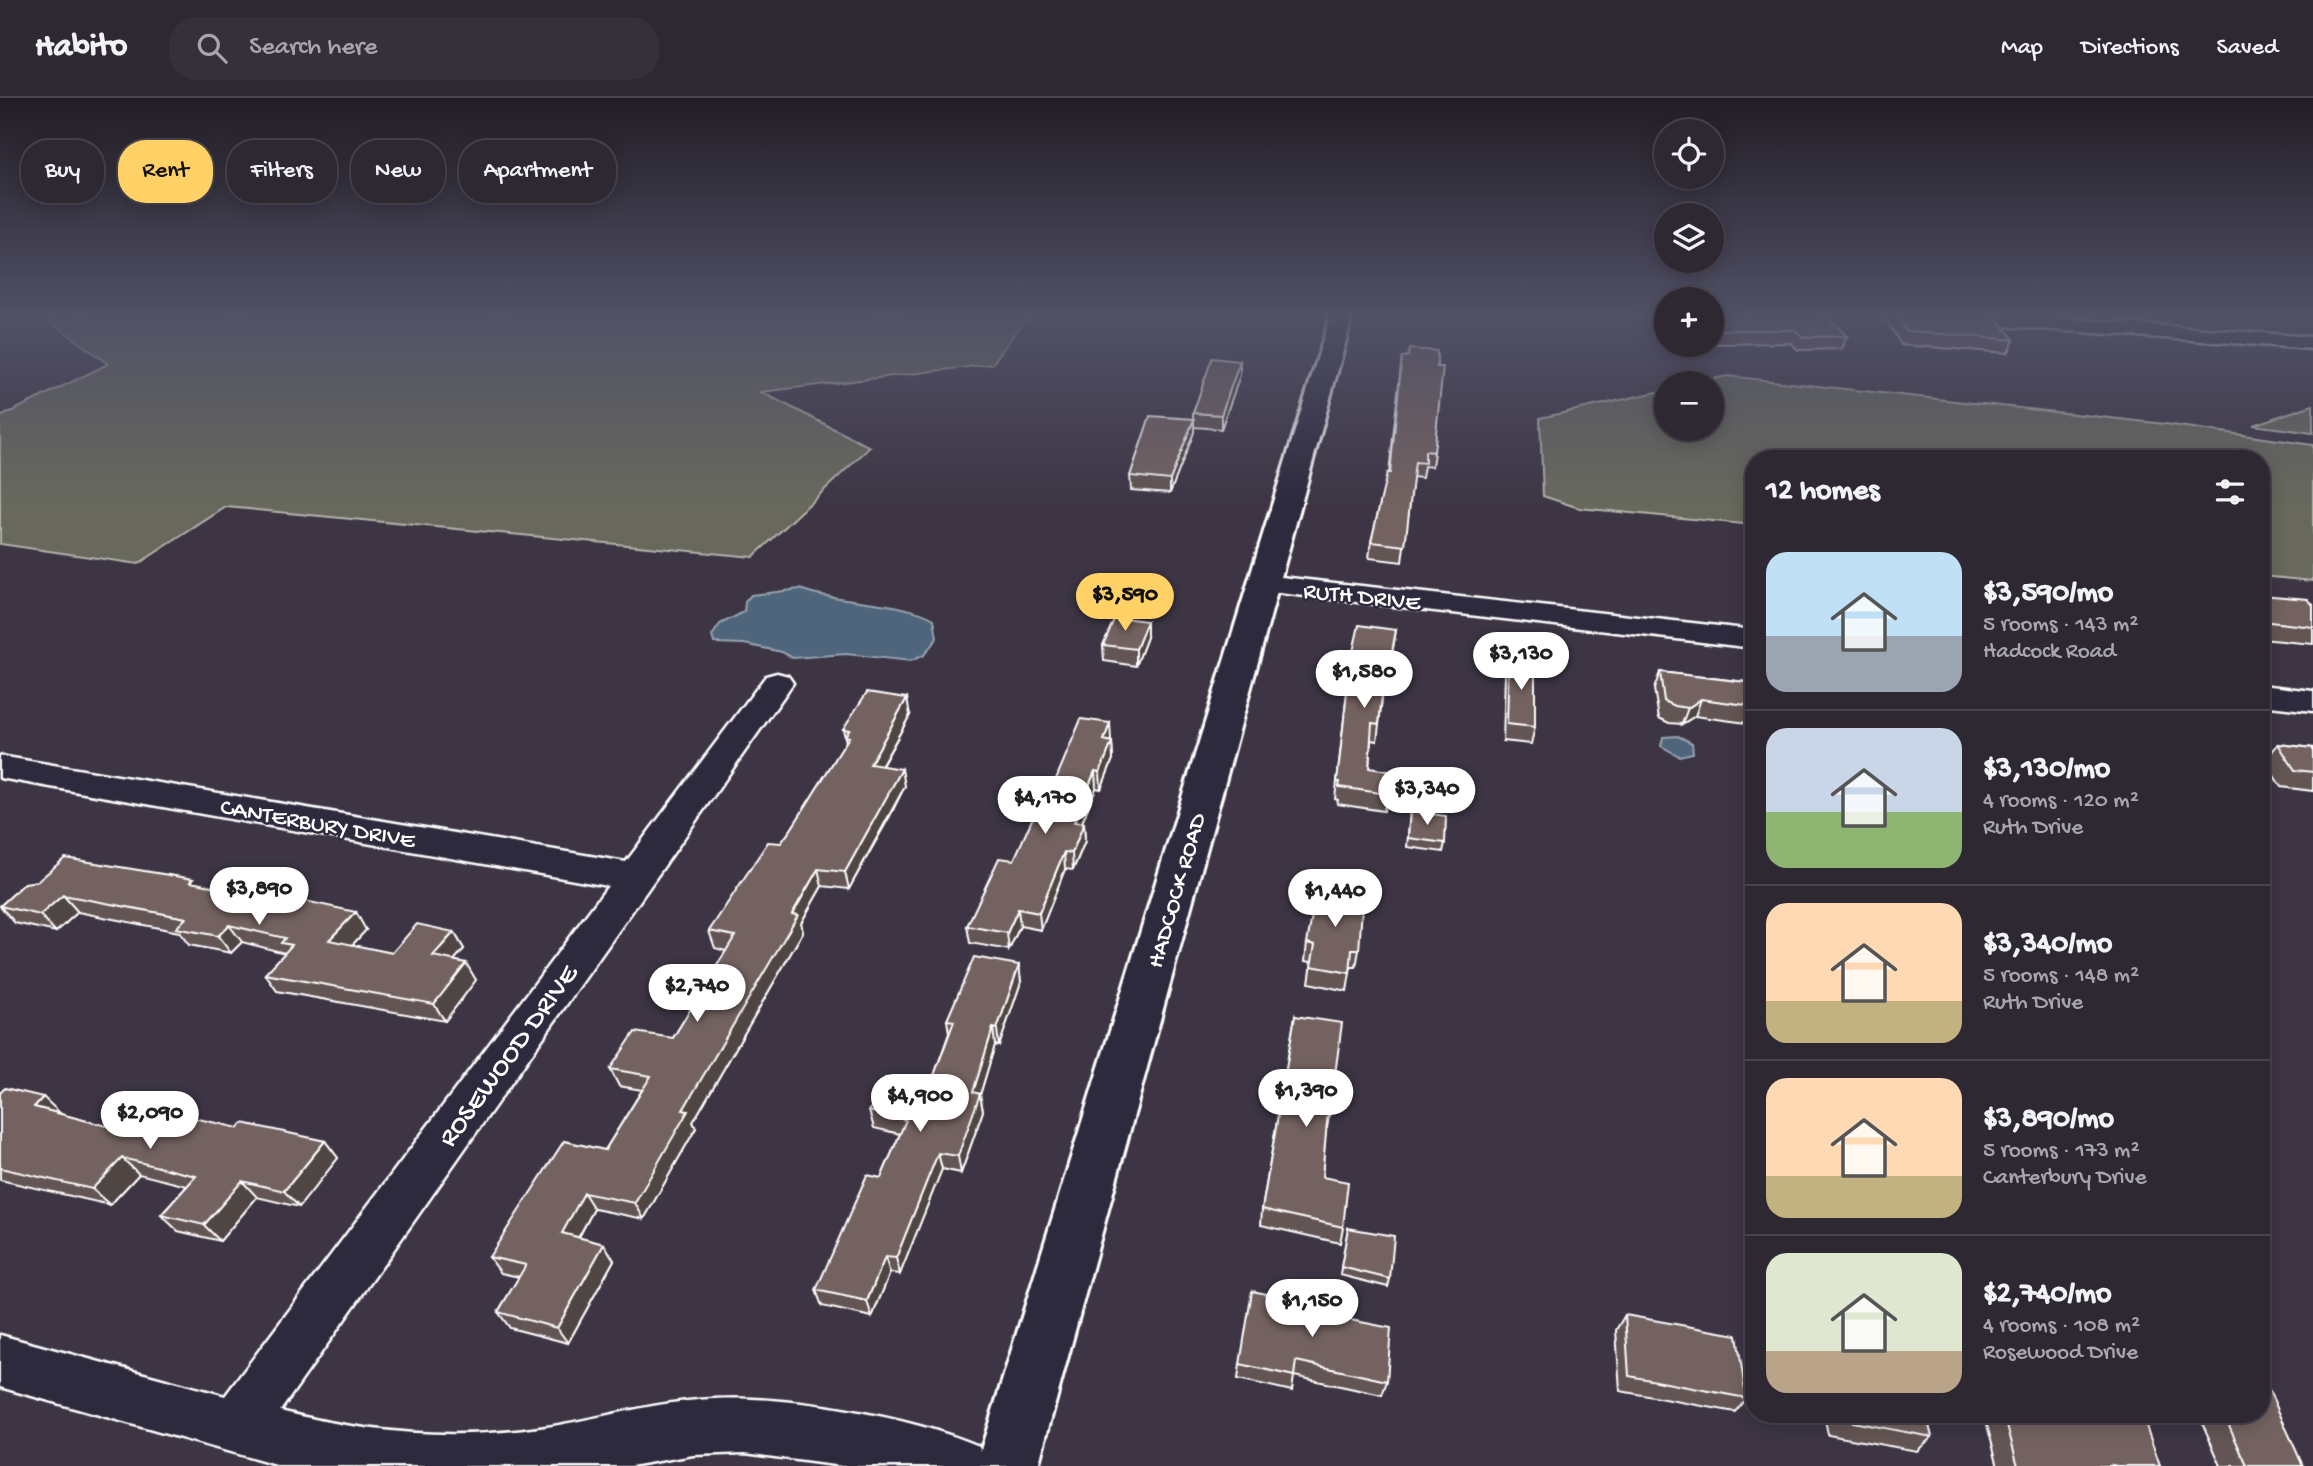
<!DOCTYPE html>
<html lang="en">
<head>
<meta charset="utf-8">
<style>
	:root { --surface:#2e2833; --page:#36303b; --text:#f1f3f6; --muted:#a7a6ac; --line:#49444e; --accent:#ffd166 }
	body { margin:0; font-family:"Gochi Hand",sans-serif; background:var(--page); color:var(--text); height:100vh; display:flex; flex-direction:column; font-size:26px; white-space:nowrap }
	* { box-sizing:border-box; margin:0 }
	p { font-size:23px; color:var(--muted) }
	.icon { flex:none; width:38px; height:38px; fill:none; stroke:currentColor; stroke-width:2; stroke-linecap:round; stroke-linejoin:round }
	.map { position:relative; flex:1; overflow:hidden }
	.details { position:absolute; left:1745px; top:352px; width:525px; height:973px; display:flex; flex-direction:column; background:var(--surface); border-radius:28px; box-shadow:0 4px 18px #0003,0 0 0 2px var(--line) }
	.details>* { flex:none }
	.banner { position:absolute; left:21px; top:42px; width:665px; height:63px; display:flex; gap:14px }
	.buttons { position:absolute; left:1654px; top:21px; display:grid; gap:14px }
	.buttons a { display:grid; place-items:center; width:70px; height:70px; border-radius:50%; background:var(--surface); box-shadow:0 4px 18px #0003,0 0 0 2px var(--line); font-size:35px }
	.price { position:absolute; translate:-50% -60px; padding:0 16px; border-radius:24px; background:#fff; color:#222; font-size:23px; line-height:46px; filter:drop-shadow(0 2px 4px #0008) }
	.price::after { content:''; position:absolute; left:50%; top:42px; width:21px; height:16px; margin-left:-10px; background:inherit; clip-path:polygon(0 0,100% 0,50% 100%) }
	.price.selected { background:var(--accent); color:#111 }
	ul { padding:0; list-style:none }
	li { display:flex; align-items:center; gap:21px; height:175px; padding:0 21px }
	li+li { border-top:2px solid var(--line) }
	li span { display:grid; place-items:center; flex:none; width:196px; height:140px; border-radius:21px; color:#555 }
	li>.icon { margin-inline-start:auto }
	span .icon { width:84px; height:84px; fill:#fffc; stroke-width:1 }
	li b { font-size:30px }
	h2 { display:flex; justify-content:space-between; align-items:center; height:84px; padding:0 21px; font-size:30px }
	.pill { padding:0 24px; border-radius:28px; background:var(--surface); box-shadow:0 4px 18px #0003,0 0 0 2px var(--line); font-size:24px; line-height:63px }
	.pill.selected { background:var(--accent); color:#111 }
	header { display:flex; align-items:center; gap:42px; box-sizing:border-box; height:98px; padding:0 35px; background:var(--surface); border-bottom:2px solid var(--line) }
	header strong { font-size:33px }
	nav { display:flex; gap:38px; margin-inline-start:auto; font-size:24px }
	.search { width:490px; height:63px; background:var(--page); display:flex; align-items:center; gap:18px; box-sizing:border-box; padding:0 24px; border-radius:28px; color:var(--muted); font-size:26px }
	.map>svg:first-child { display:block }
	.green { fill:#68695b; stroke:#b4b4ad; stroke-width:2 }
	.water { fill:#50657b; stroke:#96a3b0; stroke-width:2 }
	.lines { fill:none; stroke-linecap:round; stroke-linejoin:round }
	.minor-casing { stroke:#fff; stroke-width:5 }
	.tertiary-casing { stroke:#fff; stroke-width:6 }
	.minor { fill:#2f2a3d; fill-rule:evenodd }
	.tertiary { fill:#2f2a3d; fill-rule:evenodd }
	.wall { fill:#635453; stroke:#fff; stroke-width:2 }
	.shaded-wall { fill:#504543; stroke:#fff; stroke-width:2 }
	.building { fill:#736260; stroke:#fff; stroke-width:2 }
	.labels { text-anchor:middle; stroke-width:5; stroke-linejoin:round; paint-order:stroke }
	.street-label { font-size:24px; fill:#fff; stroke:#2f2a3d }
	.near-street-label { font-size:28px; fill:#fff; stroke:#2f2a3d }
</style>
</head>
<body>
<header>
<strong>Habito</strong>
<div class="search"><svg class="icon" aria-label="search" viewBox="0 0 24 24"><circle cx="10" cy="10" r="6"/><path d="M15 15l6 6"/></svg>Search here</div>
<nav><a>Map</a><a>Directions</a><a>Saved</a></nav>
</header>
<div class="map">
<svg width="2313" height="1368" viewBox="0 0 2313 1368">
	<rect width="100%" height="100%" fill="#3d3544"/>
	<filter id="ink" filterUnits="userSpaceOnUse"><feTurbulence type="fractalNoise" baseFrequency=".0143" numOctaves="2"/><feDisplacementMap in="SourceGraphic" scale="14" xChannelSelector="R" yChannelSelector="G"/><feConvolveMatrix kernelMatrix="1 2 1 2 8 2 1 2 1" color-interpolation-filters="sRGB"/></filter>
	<g filter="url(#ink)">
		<g class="green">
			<path d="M 41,216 L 1029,216 L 992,266 L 761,294 L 870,349 L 753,459 L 226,409 L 138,466 L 0,446 L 0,319 L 108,266 Z"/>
			<path d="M 1727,278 L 2165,326 L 2313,347 L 2313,483 L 2261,478 L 2261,360 L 1754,360 L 1753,427 L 1579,410 L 1543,398 L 1540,320 L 1666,292 L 1666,331 L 1712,331 L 1712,285 L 1695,285 Z"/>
			<path d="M 2313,307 L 2313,335 L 2253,327 Z"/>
		</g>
		<g class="water">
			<path d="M 800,491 C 837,505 905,503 934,521 L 937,540 L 924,557 L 911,563 L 846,556 L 793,560 L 782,554 L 744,546 L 714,545 L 712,538 L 720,526 L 744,514 L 745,504 L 751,497 Z"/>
			<path d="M 1678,638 L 1692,645 L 1693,655 L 1679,658 L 1661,648 L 1663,639 Z"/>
		</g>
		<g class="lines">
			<defs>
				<g id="minor">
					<path d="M 1908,216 L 2004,216 L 2313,239 L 2313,251 L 1918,222 Z"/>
					<path d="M 1263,477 L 1754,532 L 1754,550 L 1253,492 L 1249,486 L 1253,480 Z"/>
					<path d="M 777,575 L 788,578 L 793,585 L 280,1313 C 368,1336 457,1343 547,1329 C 603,1320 658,1303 714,1301 C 789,1297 910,1319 979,1348 L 987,1368 L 842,1368 L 745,1355 L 693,1357 L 630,1368 L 280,1368 L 0,1289 L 0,1237 L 225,1298 L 608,788 L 0,680 L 0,658 L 626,764 L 766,578 Z"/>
					<path d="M 2261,587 L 2313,593 L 2313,613 L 2261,607 Z"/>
				</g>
				<path id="tertiary" d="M 1331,216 L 1353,216 L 1038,1368 L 976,1368 Z"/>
			</defs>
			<use href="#minor" class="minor-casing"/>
			<use href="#tertiary" class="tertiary-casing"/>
			<use href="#minor" class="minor"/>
			<use href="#tertiary" class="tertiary"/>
		</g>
		<g class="wall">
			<path d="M 1712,216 L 1847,238 L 1842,251 L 1798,252 L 1791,245 L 1712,246 Z"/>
			<path d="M 1883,216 L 1994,216 L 2014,242 L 2008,255 L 1901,247 Z"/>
			<path d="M 1402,259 L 1434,354 L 1432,369 L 1424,368 L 1422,380 L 1413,379 L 1402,464 L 1369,460 L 1371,444 L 1389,375 Z"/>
			<path d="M 1240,263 L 1240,277 L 1221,331 L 1194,329 L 1194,334 L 1170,395 L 1131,392 L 1130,378 L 1193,321 L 1193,315 Z"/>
			<path d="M 2261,497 L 2313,507 L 2313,546 L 2261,541 Z"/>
			<path d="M 1396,532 L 1389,576 L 1385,576 L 1377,643 L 1371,642 L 1369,670 L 1387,696 L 1384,713 L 1337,706 L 1338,702 L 1335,701 L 1350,567 Z"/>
			<path d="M 1147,539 L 1136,568 L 1104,563 L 1103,547 Z"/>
			<path d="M 1509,559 L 1535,629 L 1531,646 L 1503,643 L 1505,576 Z"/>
			<path d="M 1660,574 L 1754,585 L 1754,626 L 1695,618 L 1682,626 L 1669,625 L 1659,620 L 1654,591 Z"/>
			<path d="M 910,617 L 882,668 L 905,688 L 890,718 L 849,791 L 822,788 L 801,825 L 803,834 L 693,1024 L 696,1030 L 644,1121 L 594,1111 L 579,1139 L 614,1162 L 568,1245 L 510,1230 L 498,1214 L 519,1179 L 501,1175 L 489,1159 L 605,1052 L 642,992 L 619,988 L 610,971 L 673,940 L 726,853 L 715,850 L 709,833 L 781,745 L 792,730 L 846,644 L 843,631 Z"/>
			<path d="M 1110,625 L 1110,643 L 1112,644 L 1113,661 L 1101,691 L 1096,690 L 1082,725 L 1084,725 L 1085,743 L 1073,772 L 1065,771 L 1041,832 L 1020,828 L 1009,852 L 970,845 L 967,828 L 1014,762 L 1054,686 Z"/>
			<path d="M 2278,646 L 2313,650 L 2313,693 L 2281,689 L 2265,663 Z"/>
			<path d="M 1410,713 L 1445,745 L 1443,754 L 1407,749 Z"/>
			<path d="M 25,785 L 196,785 L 366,832 L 352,847 L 392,855 L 454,834 L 464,851 L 454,862 L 476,882 L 445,923 L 277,893 L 265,876 L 285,855 L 242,844 L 231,855 L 189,847 L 179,834 L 78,814 L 56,834 L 15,825 L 0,808 Z"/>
			<path d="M 1307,845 L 1359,852 L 1356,869 L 1351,869 L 1347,893 L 1309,885 L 1312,864 L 1305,863 Z"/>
			<path d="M 1019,867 L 1021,884 L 999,948 L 995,947 L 980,997 L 983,1013 L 961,1075 L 942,1071 L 900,1176 L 890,1175 L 872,1219 L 822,1208 L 816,1192 L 881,1080 L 900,1036 L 874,1030 L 869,1013 L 921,986 L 932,983 L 949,935 L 947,922 Z"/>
			<path d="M 1295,918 L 1330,1013 L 1327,1030 L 1326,1030 L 1322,1079 L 1343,1129 L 1340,1145 L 1261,1127 L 1262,1111 Z"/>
			<path d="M 0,995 L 60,1016 L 106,1028 L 238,1030 L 325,1043 L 338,1060 L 299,1109 L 257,1099 L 220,1143 L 178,1133 L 161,1117 L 187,1088 L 139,1076 L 110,1107 L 0,1082 Z"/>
			<path d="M 1348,1130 L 1390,1181 L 1388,1189 L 1340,1177 Z"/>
			<path d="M 1625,1217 L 1746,1300 L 1735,1314 L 1620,1293 L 1616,1232 Z"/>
			<path d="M 1335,1219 L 1387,1283 L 1382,1297 L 1294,1278 L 1292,1293 L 1238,1281 L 1240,1266 Z"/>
			<path d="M 1824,1316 L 1926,1316 L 1932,1339 L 1917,1353 L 1828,1337 Z"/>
			<path d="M 1984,1316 L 2116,1316 L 2160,1368 L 1998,1368 Z"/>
			<path d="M 2210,1316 L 2261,1316 L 2303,1368 L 2221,1368 L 2201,1322 Z"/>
		</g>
		<g class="shaded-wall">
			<path d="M 1240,263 L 1240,277 L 1221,331 L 1221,317 Z"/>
			<path d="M 1194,321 L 1194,334 L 1170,395 L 1170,382 Z"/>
			<path d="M 1147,523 L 1147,539 L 1136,568 L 1136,551 Z"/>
			<path d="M 907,600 L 910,617 L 873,683 L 870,666 Z"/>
			<path d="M 1701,601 L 1695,618 L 1682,626 L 1688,610 Z"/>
			<path d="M 1110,625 L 1111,642 L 1104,659 L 1104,642 Z"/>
			<path d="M 1112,644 L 1113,661 L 1101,691 L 1100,674 Z"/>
			<path d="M 902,671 L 905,688 L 849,791 L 845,774 Z"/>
			<path d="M 1095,673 L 1096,690 L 1075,741 L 1074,724 Z"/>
			<path d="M 1084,725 L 1085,743 L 1073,772 L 1072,755 Z"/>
			<path d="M 1064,754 L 1065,771 L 1041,832 L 1039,815 Z"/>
			<path d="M 818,771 L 822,788 L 801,825 L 803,834 L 693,1024 L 696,1030 L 644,1121 L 635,1105 L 683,1012 Z"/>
			<path d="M 63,797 L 78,814 L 56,834 L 40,817 Z"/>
			<path d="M 1018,811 L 1020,828 L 1009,852 L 1007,835 Z"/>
			<path d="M 356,814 L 366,832 L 341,859 L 329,842 Z"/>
			<path d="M 229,827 L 242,844 L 231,855 L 218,838 Z"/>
			<path d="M 454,834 L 464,851 L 443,875 L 433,858 Z"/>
			<path d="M 466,865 L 476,882 L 445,923 L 434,906 Z"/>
			<path d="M 1019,867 L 1021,884 L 999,948 L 997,931 Z"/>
			<path d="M 993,930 L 995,947 L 980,997 L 983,1013 L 961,1075 L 958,1058 L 973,994 Z"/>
			<path d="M 43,999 L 61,1016 L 34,1009 Z"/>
			<path d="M 325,1043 L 338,1060 L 299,1109 L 284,1093 Z"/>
			<path d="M 938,1055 L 942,1071 L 900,1176 L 896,1160 Z"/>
			<path d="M 122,1060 L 139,1076 L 110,1107 L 92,1091 Z"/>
			<path d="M 242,1083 L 257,1099 L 220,1143 L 204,1127 Z"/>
			<path d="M 584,1095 L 594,1111 L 572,1151 L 562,1135 Z"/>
			<path d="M 604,1146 L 614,1162 L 568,1245 L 557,1230 Z"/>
			<path d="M 885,1159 L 890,1175 L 872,1219 L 867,1203 Z"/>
		</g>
		<g class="building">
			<path d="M 1712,216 L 1824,216 L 1847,238 L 1803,239 L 1795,232 L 1712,232 Z"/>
			<path d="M 1896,216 L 1994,216 L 2014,242 L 1906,233 Z"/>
			<path d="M 1410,251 L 1437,253 L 1437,269 L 1443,269 L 1434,354 L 1425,353 L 1425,365 L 1415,364 L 1405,448 L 1371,444 L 1387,375 L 1390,375 L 1402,259 L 1408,258 Z"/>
			<path d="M 1212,260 L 1240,263 L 1221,317 L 1193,315 Z"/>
			<path d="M 1150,318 L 1194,321 L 1170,382 L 1130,378 Z"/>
			<path d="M 2261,497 L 2308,501 L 2313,507 L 2313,529 L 2261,523 Z"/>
			<path d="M 1115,519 L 1147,523 L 1136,551 L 1103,547 Z"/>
			<path d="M 1359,527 L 1396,532 L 1391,559 L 1386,559 L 1379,626 L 1372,625 L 1369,670 L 1388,673 L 1387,696 L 1339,689 L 1340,684 L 1337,684 L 1350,567 Z"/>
			<path d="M 1509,559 L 1535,562 L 1535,629 L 1507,626 Z"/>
			<path d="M 1660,574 L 1754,585 L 1754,608 L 1701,601 L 1688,610 L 1675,608 L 1664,603 Z"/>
			<path d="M 867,594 L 907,600 L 870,666 L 902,671 L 845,774 L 818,771 L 792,816 L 798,817 L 683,1012 L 688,1013 L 635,1105 L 584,1095 L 562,1135 L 604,1146 L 557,1230 L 498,1214 L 526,1167 L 489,1159 L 564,1043 L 605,1052 L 651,978 L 610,971 L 635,934 L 673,940 L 735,838 L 709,833 L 768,744 L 781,745 L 792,730 L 849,639 L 845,638 L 849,632 L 843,631 Z"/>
			<path d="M 1081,621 L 1110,625 L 1104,642 L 1112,644 L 1100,674 L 1095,673 L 1074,724 L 1084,725 L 1072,755 L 1064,754 L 1039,815 L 1018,811 L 1007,835 L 967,828 L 999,760 L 1014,762 L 1048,685 L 1054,686 Z"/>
			<path d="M 2278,646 L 2313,650 L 2313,674 L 2295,672 Z"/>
			<path d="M 1410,713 L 1446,718 L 1445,745 L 1408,740 Z"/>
			<path d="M 65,760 L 193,781 L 190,784 L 261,798 L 264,794 L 356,814 L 329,842 L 392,855 L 417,826 L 454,834 L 433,858 L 466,865 L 434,906 L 265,876 L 292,847 L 281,845 L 285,840 L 229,827 L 218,838 L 176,830 L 186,820 L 63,797 L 40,817 L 0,808 L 25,785 L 38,783 Z"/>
			<path d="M 1317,791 L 1363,797 L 1359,852 L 1352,852 L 1350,875 L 1311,868 L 1315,847 L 1307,845 Z"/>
			<path d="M 974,859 L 1019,867 L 997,931 L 993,930 L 973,994 L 980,996 L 958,1058 L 938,1055 L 896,1160 L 885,1159 L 867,1203 L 816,1192 L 867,1077 L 881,1080 L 906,1022 L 869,1013 L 885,980 L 921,986 L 924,981 L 932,983 L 954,923 L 947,922 Z"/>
			<path d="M 1295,918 L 1342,925 L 1330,1013 L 1328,1013 L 1322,1079 L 1348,1084 L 1343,1129 L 1262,1111 Z"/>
			<path d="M 5,990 L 43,999 L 34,1009 L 106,1028 L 128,1005 L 238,1030 L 243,1025 L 325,1043 L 284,1093 L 242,1083 L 204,1127 L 161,1117 L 196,1078 L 122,1060 L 92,1091 L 0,1070 L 0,995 Z"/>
			<path d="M 1348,1130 L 1394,1138 L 1390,1181 L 1341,1169 Z"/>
			<path d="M 1252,1193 L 1335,1210 L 1335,1219 L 1391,1230 L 1387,1283 L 1296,1263 L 1294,1278 L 1240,1266 Z"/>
			<path d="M 1625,1217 L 1737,1237 L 1746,1300 L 1629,1278 Z"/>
			<path d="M 2261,1274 L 2303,1368 L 2247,1368 L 2224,1316 L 2261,1316 Z"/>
			<path d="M 1839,1316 L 1926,1316 L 1932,1339 L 1841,1322 Z"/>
			<path d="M 2004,1316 L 2116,1316 L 2144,1322 L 2160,1368 L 2117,1368 L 2112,1367 L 2112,1368 L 2018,1368 Z"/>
		</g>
	</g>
	<linearGradient id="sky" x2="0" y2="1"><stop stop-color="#221d25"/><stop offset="0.53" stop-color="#515167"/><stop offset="1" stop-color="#515167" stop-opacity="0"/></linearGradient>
	<rect width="2313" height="408" fill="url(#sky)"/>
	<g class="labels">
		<g class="street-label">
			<text transform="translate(1362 497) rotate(6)" y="8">RUTH DRIVE</text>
			<text transform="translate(318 724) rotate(10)" y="8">CANTERBURY DRIVE</text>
			<text transform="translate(1175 792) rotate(-74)" y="8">HADCOCK ROAD</text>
		</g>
		<g class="near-street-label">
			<text transform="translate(506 956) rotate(-54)" y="10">ROSEWOOD DRIVE</text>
		</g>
	</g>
</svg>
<div class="buttons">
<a><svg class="icon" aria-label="locate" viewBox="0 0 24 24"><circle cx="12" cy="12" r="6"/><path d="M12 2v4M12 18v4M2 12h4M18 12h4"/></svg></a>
<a><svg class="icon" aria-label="layers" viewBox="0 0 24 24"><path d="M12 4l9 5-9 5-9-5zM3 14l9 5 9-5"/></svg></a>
<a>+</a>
<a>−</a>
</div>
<b class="price selected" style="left:1125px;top:535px">$3,590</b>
<b class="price" style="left:1521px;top:594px">$3,130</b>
<b class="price" style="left:1364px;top:612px">$1,580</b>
<b class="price" style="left:1427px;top:729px">$3,340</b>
<b class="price" style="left:1045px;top:738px">$4,170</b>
<b class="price" style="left:259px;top:829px">$3,890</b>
<b class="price" style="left:1335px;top:831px">$1,440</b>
<b class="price" style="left:697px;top:926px">$2,740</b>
<b class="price" style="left:1306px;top:1031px">$1,390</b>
<b class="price" style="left:920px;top:1036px">$4,900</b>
<b class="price" style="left:150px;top:1053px">$2,090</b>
<b class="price" style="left:1312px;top:1241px">$1,150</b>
<div class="banner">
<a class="pill">Buy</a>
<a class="pill selected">Rent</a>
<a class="pill">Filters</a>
<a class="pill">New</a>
<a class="pill">Apartment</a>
</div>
<section class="details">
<h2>12 homes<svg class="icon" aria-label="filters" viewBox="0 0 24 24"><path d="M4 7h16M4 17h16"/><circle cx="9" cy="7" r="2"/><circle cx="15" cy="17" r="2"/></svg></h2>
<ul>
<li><span style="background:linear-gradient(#bfe0f5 60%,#9aa5b1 0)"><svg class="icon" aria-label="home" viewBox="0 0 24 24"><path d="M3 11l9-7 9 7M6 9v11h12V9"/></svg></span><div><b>$3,590/mo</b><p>5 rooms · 143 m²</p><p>Hadcock Road</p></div></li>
<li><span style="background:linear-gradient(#c9d6e8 60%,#8fb573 0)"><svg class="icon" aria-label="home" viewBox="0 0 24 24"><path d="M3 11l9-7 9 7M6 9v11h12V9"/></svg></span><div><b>$3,130/mo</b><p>4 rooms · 120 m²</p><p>Ruth Drive</p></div></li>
<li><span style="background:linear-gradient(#ffd9b3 70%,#c2b280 0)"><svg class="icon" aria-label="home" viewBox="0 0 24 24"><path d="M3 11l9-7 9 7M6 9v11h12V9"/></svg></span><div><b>$3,340/mo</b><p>5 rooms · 148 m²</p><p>Ruth Drive</p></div></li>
<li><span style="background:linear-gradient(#ffd9b3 70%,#c2b280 0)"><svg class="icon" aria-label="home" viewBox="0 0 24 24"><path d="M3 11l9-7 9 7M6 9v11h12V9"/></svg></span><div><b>$3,890/mo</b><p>5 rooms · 173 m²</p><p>Canterbury Drive</p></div></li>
<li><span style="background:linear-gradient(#dfe7d0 70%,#b9a48a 0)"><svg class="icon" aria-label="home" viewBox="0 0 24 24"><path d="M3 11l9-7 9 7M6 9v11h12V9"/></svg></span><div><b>$2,740/mo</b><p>4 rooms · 108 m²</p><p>Rosewood Drive</p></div></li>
</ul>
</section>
</div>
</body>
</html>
